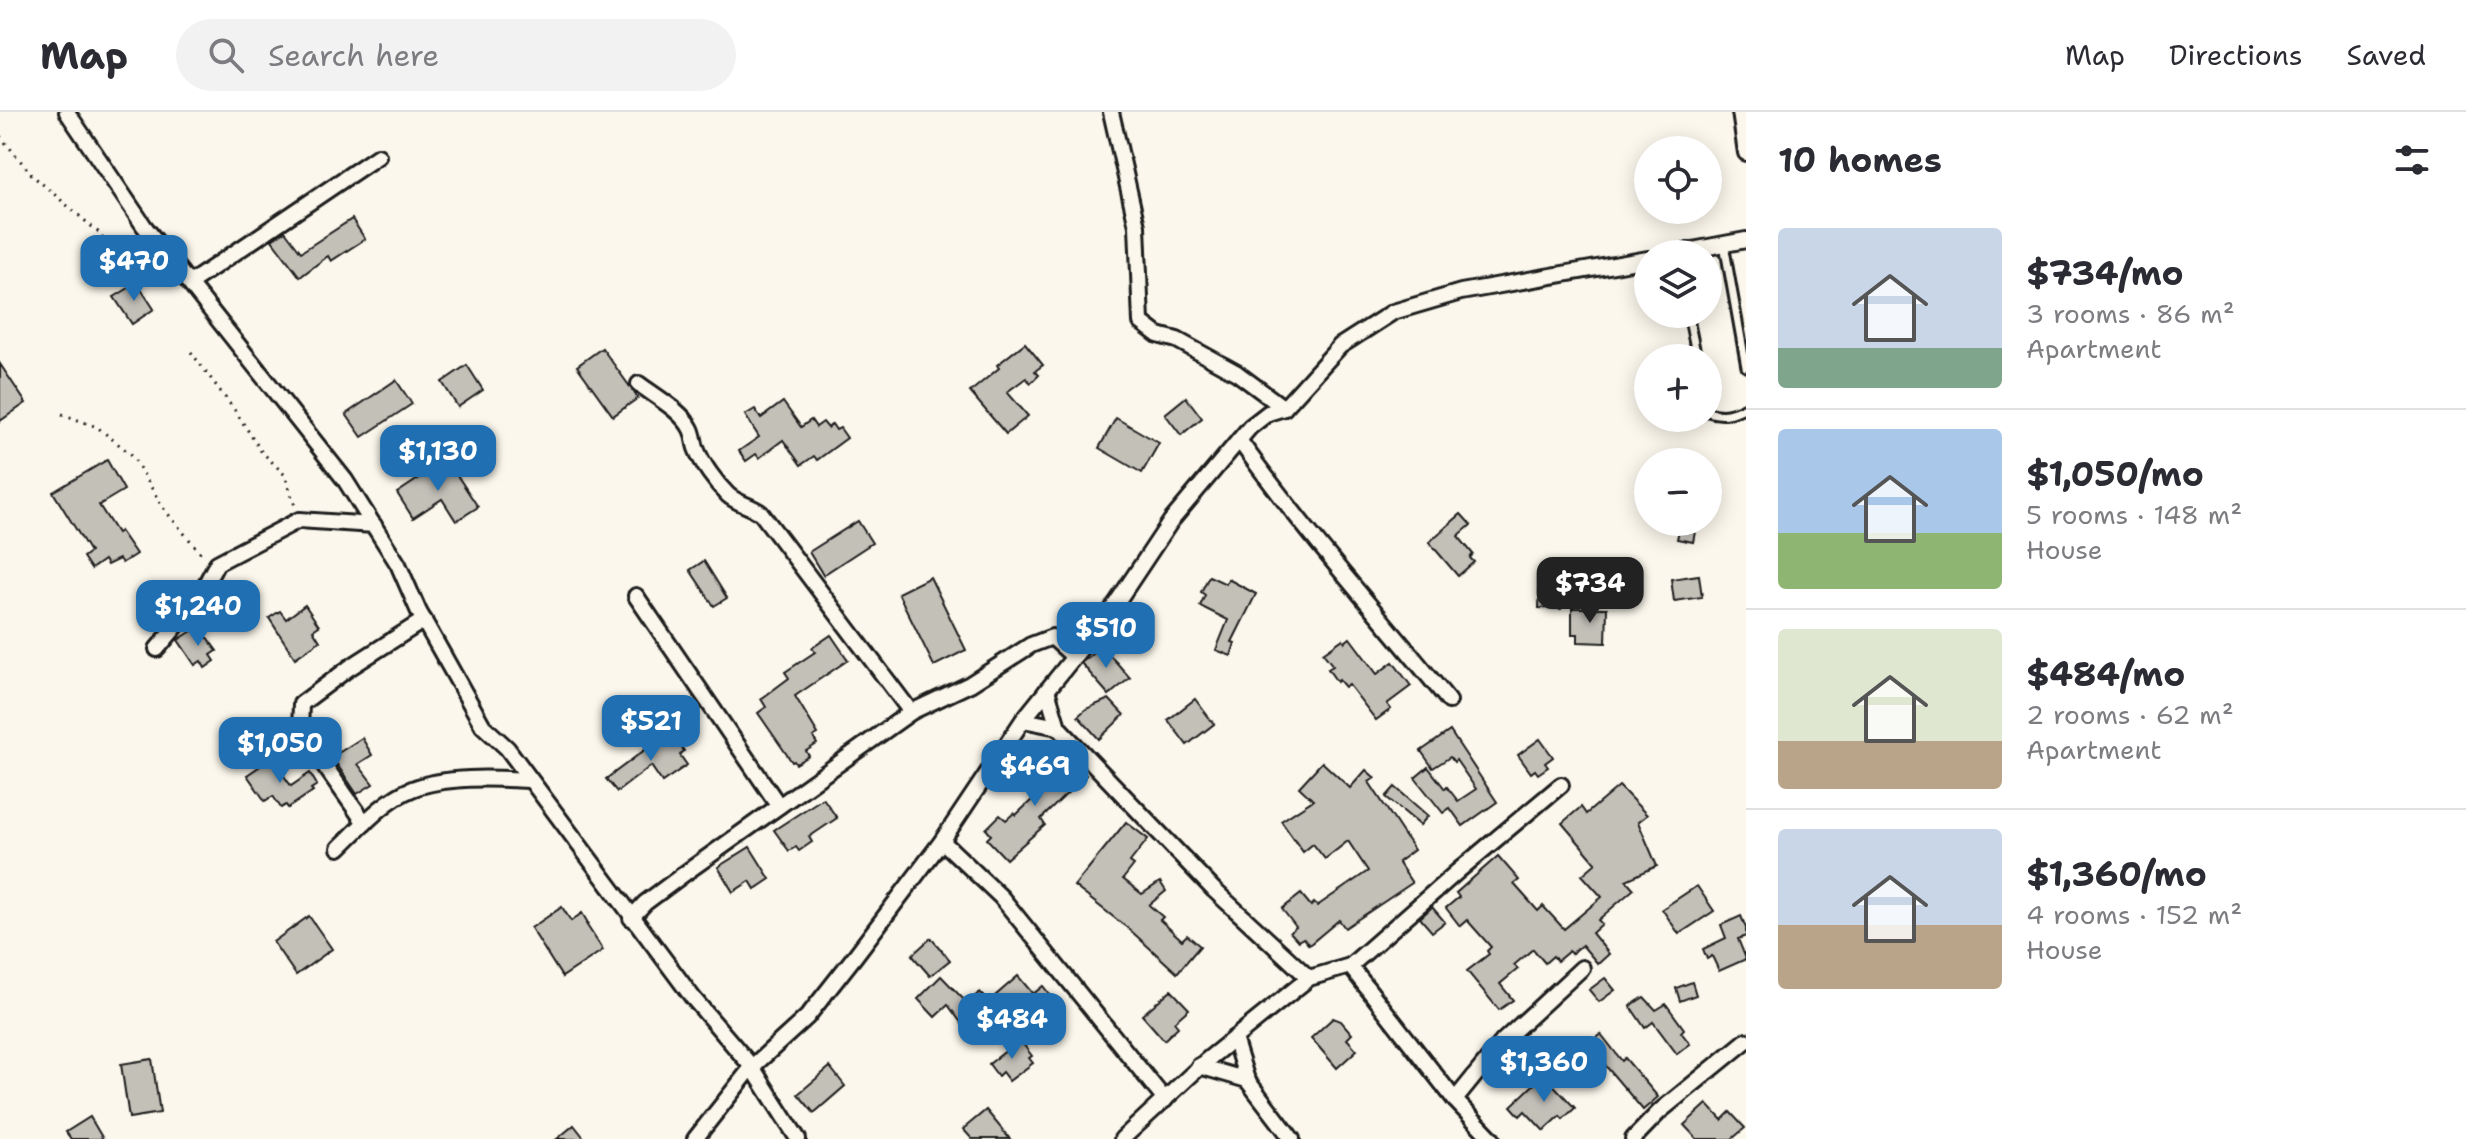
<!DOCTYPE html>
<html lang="en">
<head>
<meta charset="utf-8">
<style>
	:root { --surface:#fff; --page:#f2f2f3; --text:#2b2b33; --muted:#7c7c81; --line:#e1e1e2; --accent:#1f6fb2 }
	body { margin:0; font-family:"Shantell Sans",sans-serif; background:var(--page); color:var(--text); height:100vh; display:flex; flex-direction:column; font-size:30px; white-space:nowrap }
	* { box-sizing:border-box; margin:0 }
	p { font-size:26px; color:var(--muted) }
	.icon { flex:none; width:44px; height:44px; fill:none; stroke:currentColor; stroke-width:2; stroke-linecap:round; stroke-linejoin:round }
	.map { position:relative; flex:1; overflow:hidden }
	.details { display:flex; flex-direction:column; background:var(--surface); width:720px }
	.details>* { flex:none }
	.tools { position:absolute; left:1634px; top:24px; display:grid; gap:16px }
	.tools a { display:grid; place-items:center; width:88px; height:88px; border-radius:50%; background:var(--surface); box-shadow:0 4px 20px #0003; font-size:40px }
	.price { position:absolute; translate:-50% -68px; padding:0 18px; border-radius:16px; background:var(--accent); color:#fff; font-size:26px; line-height:52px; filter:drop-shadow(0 2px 4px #0008) }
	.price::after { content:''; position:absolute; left:50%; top:48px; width:24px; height:18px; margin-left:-12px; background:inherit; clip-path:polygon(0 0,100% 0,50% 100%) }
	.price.on { background:#222; color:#fff }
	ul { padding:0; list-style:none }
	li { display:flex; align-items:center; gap:24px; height:200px; padding:0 32px }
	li+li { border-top:2px solid var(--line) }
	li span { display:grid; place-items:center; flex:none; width:224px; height:160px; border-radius:8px; color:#555 }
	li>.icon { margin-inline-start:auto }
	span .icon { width:96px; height:96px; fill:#fffc; stroke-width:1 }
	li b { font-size:34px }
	h2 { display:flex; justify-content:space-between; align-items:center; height:96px; padding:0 32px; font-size:34px }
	header { display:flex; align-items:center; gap:48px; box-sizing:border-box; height:112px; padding:0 40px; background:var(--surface); border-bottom:2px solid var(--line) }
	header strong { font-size:38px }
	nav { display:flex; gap:44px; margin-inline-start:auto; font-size:28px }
	.search { width:560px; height:72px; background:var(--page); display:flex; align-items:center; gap:20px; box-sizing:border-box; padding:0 28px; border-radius:44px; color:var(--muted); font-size:30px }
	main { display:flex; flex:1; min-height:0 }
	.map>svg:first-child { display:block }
	.building { fill:#c3c0b8; stroke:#1c1c1c; stroke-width:2 }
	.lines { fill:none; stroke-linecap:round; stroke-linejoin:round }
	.service-casing { stroke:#1c1c1c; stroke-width:13 }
	.minor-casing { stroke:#1c1c1c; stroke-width:20 }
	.path { stroke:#1c1c1c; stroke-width:3; stroke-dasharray:2 6; stroke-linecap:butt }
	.service { stroke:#fbf7ec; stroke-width:7 }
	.minor { stroke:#fbf7ec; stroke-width:14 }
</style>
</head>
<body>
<header>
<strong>Map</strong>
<div class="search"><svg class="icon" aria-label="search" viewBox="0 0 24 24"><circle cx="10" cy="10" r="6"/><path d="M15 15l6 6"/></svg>Search here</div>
<nav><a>Map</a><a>Directions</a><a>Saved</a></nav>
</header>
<main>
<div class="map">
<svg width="1746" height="1027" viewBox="0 0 1746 1027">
	<rect width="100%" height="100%" fill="#fbf7ec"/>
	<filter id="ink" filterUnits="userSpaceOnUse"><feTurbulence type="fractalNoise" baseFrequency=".0125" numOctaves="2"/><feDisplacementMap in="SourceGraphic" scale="16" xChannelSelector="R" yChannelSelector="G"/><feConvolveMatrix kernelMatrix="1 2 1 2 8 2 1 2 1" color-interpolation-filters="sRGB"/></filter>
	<g filter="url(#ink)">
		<g class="building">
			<path d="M 352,107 L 365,127 L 331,149 L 328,144 L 300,165 L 272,128 L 285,119 L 301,140 Z"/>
			<path d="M 137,171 L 154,197 L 132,212 L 114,185 Z"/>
			<path d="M 1025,231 L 1043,253 L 1035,259 L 1039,263 L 1031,271 L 1026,266 L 1007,280 L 1028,304 L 1006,322 L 970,280 L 999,256 L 997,253 Z"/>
			<path d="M 602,236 L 638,286 L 613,304 L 577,254 Z"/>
			<path d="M 0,252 L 26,291 L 0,309 Z"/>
			<path d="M 467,253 L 483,278 L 458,295 L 442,270 Z"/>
			<path d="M 396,268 L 412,292 L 362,325 L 346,302 Z"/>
			<path d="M 1186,285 L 1202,306 L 1181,323 L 1165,302 Z"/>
			<path d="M 783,290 L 801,315 L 811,308 L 816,315 L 823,310 L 828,316 L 832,312 L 836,318 L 840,316 L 847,326 L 817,348 L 814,344 L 801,353 L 783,328 L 759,346 L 756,342 L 746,349 L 739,339 L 759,325 L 745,303 L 755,297 L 761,306 Z"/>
			<path d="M 1116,306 L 1159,331 L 1142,361 L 1099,336 Z"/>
			<path d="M 107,348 L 124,378 L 99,393 L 117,421 L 120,419 L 136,442 L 122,451 L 119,447 L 107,453 L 104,448 L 91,457 L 83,445 L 90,440 L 53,380 Z"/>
			<path d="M 447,348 L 478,395 L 456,409 L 442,387 L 413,406 L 397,381 Z"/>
			<path d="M 1461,402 L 1471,413 L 1458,424 L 1473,442 L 1470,446 L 1474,450 L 1458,464 L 1429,430 Z"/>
			<path d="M 858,409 L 872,431 L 823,463 L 809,440 Z"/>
			<path d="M 1681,410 L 1697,410 L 1693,430 L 1677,427 Z"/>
			<path d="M 704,449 L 727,486 L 714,494 L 690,458 Z"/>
			<path d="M 1699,463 L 1702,485 L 1674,489 L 1671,467 Z"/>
			<path d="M 1209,464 L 1226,472 L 1228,467 L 1256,482 L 1232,530 L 1235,531 L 1231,544 L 1216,538 L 1228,508 L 1200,494 L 1205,483 L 1201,480 Z"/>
			<path d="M 930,465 L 966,538 L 934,554 L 898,481 Z"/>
			<path d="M 1540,472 L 1562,472 L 1561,497 L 1539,496 Z"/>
			<path d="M 305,493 L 319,514 L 313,518 L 320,529 L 295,546 L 269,506 L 280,499 L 286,507 Z"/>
			<path d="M 1572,496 L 1607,496 L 1606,531 L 1578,530 L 1578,522 L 1572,522 Z"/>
			<path d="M 195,517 L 202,527 L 206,524 L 217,539 L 211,543 L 215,549 L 205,556 L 201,549 L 195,553 L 178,528 Z"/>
			<path d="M 831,523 L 848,548 L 795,584 L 818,622 L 813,625 L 817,632 L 806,639 L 809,644 L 796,652 L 794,649 L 792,650 L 758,601 L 766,595 L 761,587 L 789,566 L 785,560 L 815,540 L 812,536 Z"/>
			<path d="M 1350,526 L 1377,562 L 1393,550 L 1411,574 L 1387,592 L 1391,597 L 1376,608 L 1349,573 L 1345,575 L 1339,568 L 1337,570 L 1328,557 L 1333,554 L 1323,541 L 1343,527 L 1345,530 Z"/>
			<path d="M 1102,534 L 1130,566 L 1109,583 L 1081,551 Z"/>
			<path d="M 1109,587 L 1124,603 L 1099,627 L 1078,604 L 1086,597 Z"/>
			<path d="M 1195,587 L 1214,612 L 1187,633 L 1168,608 Z"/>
			<path d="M 1450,619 L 1497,690 L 1463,714 L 1450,696 L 1443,701 L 1415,666 L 1428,655 L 1445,677 L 1447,675 L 1458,689 L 1476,677 L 1456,648 L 1454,650 L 1450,645 L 1433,656 L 1421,639 Z"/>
			<path d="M 666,622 L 671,629 L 675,626 L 684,639 L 680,643 L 687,653 L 662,670 L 651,654 L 617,680 L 606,667 Z"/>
			<path d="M 362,626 L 372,643 L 358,652 L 373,672 L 357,682 L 332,645 Z"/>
			<path d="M 1540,627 L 1553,645 L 1545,651 L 1548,655 L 1538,662 L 1535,658 L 1531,661 L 1518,643 Z"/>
			<path d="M 1061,638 L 1086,663 L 1041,707 L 1045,713 L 1006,747 L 987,727 L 991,723 L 986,717 L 1000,703 L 1006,708 L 1014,701 L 1016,703 L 1059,662 L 1047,650 Z"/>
			<path d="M 272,646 L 291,674 L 310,661 L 317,673 L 311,677 L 313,679 L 288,696 L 286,693 L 281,696 L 273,684 L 265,689 L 247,663 Z"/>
			<path d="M 1322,650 L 1350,676 L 1366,658 L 1375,666 L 1369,670 L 1414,738 L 1398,750 L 1412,771 L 1345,816 L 1339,808 L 1309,833 L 1303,826 L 1298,829 L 1290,820 L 1296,815 L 1282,797 L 1301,782 L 1311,794 L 1314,791 L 1317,794 L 1368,759 L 1348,729 L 1325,747 L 1313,732 L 1303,740 L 1281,709 L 1313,688 L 1299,675 Z"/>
			<path d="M 1619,674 L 1647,703 L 1638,710 L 1657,754 L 1626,768 L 1634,777 L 1598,808 L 1602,812 L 1592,821 L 1609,842 L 1598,852 L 1582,833 L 1571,842 L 1569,839 L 1557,849 L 1553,844 L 1545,851 L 1533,837 L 1514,853 L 1518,857 L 1500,872 L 1513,888 L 1499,898 L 1467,859 L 1489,842 L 1487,839 L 1491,835 L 1467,808 L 1460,814 L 1446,796 L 1459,785 L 1456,781 L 1498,744 L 1519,768 L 1514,772 L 1538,799 L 1543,794 L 1564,817 L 1602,785 L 1582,763 L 1596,751 L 1562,711 L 1581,695 L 1586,702 Z"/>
			<path d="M 1395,675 L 1428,704 L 1420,713 L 1386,685 Z"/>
			<path d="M 823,686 L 837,706 L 809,725 L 812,730 L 799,739 L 796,735 L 789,739 L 774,718 Z"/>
			<path d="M 1126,710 L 1148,727 L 1130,750 L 1134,753 L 1123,767 L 1142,782 L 1160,770 L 1166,779 L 1149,793 L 1163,805 L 1160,808 L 1182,828 L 1187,823 L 1200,834 L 1177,861 L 1130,818 L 1074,774 Z"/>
			<path d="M 750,735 L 770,767 L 755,777 L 750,769 L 733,780 L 718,755 Z"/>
			<path d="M 1697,774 L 1714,799 L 1679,822 L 1662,797 Z"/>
			<path d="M 562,795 L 571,809 L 582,801 L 588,811 L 586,812 L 603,838 L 562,865 L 531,816 Z"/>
			<path d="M 1432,795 L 1445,810 L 1432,820 L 1420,806 Z"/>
			<path d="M 309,804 L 332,837 L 296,863 L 273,830 Z"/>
			<path d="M 1741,804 L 1746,816 L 1746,824 L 1738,827 L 1746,847 L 1719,859 L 1712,844 L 1707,847 L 1703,837 L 1726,826 L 1721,813 Z"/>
			<path d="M 931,826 L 950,848 L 930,864 L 912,843 Z"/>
			<path d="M 941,864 L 967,891 L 980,880 L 988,890 L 1018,864 L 1033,882 L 1043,874 L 1050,883 L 1041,891 L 1047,899 L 1024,918 L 1003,894 L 981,911 L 984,914 L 971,924 L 948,893 L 935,905 L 918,887 Z"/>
			<path d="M 1605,866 L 1615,878 L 1599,890 L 1589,878 Z"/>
			<path d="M 1692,870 L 1696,883 L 1680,889 L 1676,876 Z"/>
			<path d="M 1171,878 L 1189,897 L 1174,910 L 1178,915 L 1164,928 L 1142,903 Z"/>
			<path d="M 1644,885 L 1656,898 L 1666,892 L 1684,917 L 1681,920 L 1690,932 L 1677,942 L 1653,910 L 1645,916 L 1630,894 Z"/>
			<path d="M 1333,906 L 1341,909 L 1352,922 L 1347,927 L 1357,938 L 1337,956 L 1311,926 Z"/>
			<path d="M 1601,922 L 1622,949 L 1625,946 L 1658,985 L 1643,998 L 1600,947 L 1589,954 L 1578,939 Z"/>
			<path d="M 1020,928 L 1032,944 L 1029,946 L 1033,951 L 1009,969 L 1002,960 L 998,964 L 989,952 Z"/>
			<path d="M 152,947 L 160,1001 L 129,1006 L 121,952 Z"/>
			<path d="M 830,955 L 845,974 L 814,1001 L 798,982 Z"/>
			<path d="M 1544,963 L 1575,996 L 1563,1007 L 1560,1004 L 1544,1019 L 1525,999 L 1520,1004 L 1511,994 Z"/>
			<path d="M 1707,992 L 1722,1008 L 1730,1000 L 1745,1016 L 1732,1027 L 1697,1027 L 1684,1013 Z"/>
			<path d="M 986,998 L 1010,1027 L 972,1027 L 963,1017 Z"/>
			<path d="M 90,1005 L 103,1027 L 71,1027 L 66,1020 Z"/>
			<path d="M 574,1013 L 585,1027 L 557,1027 Z"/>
		</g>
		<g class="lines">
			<defs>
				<g id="service">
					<path d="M 1724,132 L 1746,255"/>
					<path d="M 1688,202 L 1697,246"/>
					<path d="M 1708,300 C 1723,305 1732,302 1746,295"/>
				</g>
				<g id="minor">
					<path d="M 67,0 L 144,114 L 345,368 L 398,452 L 419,500 L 483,614 L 507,636 L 693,886 L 752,955 L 798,1027"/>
					<path d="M 1111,0 L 1137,114 L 1141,210 L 1158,223 L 1177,228 L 1237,261 L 1284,296"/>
					<path d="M 1740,0 L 1746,41"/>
					<path d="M 1671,142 L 1746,128"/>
					<path d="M 190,171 L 378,44"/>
					<path d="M 639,272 C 655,284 682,299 691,317 C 694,323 694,330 696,336 C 702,352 716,371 728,383 C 738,392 750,393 761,401 L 911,600"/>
					<path d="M 1239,328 C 1304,419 1378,502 1449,589"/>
					<path d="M 636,484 L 779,694"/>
					<path d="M 157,537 L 195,492 L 217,451 L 299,408 L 374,413"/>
					<path d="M 1047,578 L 1058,615 L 1214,778 L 1309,866"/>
					<path d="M 1023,608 L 1058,615"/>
					<path d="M 365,711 L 300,619 L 301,592 L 349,556 L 424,508"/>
					<path d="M 942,729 L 1001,785 L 1165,988"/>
					<path d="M 339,736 C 360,716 384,688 412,677 C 445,664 493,666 529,668"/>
					<path d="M 631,806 L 645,791 L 688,759 L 911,600 L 970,572 L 1031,533 L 1052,525 L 1073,544"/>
					<path d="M 1350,854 L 1455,988 L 1492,1027"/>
					<path d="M 1234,926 L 1247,968 L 1292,1027"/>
					<path d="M 1199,954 L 1247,968"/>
					<path d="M 1455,988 L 1503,929 L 1582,856"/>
					<path d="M 695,1027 L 752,955 L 807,905 L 855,844 L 942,729 L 1023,608 L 1111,499 L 1171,409 L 1250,315 L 1268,301 L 1284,296 L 1340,234 L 1393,200 L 1461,180 L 1648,147"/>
					<path d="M 1122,1027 L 1207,948 L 1309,866 L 1350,854 L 1458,759 L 1561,673"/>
					<path d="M 1633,1027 L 1660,999 L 1746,929"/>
				</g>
			</defs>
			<use href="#service" class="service-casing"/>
			<use href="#minor" class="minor-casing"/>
			<g class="path">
				<path d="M 0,24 L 33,64 L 98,120 L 126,159 L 138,163 L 164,159"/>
				<path d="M 191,240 L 236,300 L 261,339 L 285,363 L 296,397"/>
				<path d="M 62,302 L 97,315 L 132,343 L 164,397 L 203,444"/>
			</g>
			<use href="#service" class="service"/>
			<use href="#minor" class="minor"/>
		</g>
	</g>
</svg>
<div class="tools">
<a><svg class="icon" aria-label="locate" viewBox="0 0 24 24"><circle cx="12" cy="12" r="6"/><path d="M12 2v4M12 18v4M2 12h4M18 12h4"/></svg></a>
<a><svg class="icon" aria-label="layers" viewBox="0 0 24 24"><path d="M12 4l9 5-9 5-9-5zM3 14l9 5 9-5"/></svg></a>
<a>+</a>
<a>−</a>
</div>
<b class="price" style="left:134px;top:191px">$470</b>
<b class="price" style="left:438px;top:381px">$1,130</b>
<b class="price on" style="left:1590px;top:513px">$734</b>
<b class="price" style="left:198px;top:536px">$1,240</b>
<b class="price" style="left:1106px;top:558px">$510</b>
<b class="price" style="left:651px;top:651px">$521</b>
<b class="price" style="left:280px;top:673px">$1,050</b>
<b class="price" style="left:1035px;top:696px">$469</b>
<b class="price" style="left:1012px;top:949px">$484</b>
<b class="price" style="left:1544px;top:992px">$1,360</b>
</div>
<section class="details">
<h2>10 homes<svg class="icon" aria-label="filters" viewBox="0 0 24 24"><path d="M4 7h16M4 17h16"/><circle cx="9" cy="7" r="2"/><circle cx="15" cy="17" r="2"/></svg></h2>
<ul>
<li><span style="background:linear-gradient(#c9d6e8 75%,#7fa58c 0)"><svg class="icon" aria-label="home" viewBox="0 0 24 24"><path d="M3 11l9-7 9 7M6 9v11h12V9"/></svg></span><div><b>$734/mo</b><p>3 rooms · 86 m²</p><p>Apartment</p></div></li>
<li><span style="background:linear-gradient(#a9c7e8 65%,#8fb573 0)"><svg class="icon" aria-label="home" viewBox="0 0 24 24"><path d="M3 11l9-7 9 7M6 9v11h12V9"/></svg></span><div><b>$1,050/mo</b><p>5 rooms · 148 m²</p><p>House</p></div></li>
<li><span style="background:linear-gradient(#dfe7d0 70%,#b9a48a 0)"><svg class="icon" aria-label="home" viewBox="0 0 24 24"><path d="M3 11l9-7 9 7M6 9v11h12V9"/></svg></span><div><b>$484/mo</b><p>2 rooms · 62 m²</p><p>Apartment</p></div></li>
<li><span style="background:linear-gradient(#c9d6e8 60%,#b9a48a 0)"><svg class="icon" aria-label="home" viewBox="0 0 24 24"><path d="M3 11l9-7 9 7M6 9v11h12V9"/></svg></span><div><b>$1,360/mo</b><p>4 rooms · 152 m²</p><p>House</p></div></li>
</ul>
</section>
</main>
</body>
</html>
